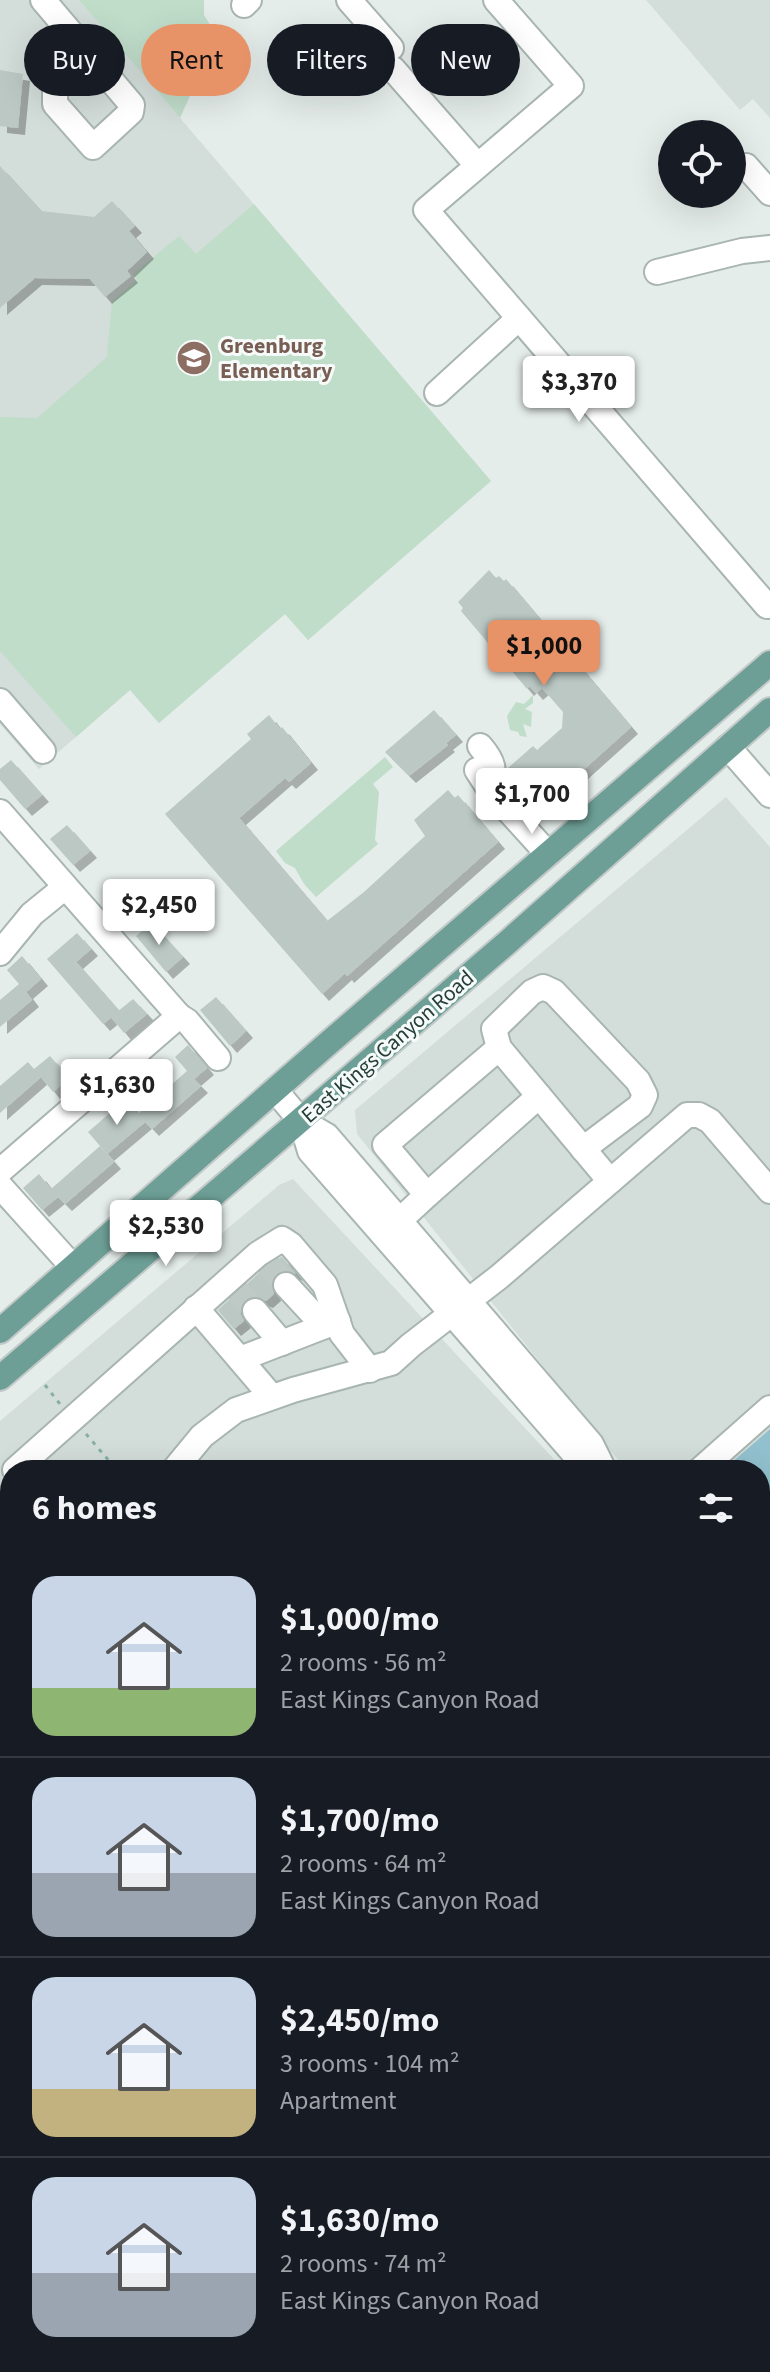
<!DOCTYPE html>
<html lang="en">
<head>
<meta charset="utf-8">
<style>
	:root { --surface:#171b24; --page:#20242c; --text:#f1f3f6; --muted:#9ea1a6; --line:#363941; --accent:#e89268 }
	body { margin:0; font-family:"Source Sans 3",sans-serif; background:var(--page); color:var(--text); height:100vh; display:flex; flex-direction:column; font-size:30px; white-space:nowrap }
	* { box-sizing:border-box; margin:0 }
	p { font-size:26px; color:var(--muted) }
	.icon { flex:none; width:44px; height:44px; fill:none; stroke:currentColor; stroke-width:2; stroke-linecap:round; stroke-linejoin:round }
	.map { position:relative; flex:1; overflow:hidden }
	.side { position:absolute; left:0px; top:1460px; width:770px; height:912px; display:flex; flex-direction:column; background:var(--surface); border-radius:32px 32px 0 0; box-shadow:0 8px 32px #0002 }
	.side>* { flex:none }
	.top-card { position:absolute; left:24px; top:24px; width:722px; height:72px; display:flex; gap:16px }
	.buttons { position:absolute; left:658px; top:120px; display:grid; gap:16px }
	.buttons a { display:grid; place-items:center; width:88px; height:88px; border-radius:50%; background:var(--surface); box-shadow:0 8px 32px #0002; font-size:40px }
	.price { position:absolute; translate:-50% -68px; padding:0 18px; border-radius:8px; background:#fff; color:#222; font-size:26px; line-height:52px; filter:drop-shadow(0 2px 4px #0008) }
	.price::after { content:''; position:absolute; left:50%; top:48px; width:24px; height:18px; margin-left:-12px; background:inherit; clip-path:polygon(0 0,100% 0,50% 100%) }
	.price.on { background:var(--accent); color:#111 }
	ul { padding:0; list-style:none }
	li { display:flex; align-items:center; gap:24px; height:200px; padding:0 32px }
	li+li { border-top:2px solid var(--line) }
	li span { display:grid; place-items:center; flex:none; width:224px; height:160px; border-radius:24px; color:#555 }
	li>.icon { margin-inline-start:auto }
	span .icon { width:96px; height:96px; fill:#fffc; stroke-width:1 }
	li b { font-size:34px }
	h2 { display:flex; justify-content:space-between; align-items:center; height:96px; padding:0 32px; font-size:34px }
	.pill { padding:0 28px; border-radius:36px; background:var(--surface); box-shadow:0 8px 32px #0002; font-size:28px; line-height:72px }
	.pill.on { background:var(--accent); color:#111 }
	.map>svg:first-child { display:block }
	.built { fill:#d3ddd9 }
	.green { fill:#c0ddca }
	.water { fill:#92c0ce }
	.building { fill:#bbc8c4; filter:url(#shadow) }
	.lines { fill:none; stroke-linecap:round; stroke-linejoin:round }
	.minor-tunnel { stroke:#bfcac7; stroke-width:24; stroke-dasharray:24 12; stroke-linecap:butt }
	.minor-casing { stroke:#a8b5b1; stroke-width:28 }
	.major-casing { stroke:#c2c9c8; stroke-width:28 }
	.path { stroke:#88afa5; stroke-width:3; stroke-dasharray:4 6; stroke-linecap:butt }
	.minor { stroke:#fff; stroke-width:24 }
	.major { stroke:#6d9f96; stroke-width:24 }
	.labels { text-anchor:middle; stroke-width:6; stroke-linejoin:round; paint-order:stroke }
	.education-label { font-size:22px; font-weight:bold; fill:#785e54; stroke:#f6faf8; text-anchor:start }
	.street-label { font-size:22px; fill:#253e39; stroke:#f6faf8 }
</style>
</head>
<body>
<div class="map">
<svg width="770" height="2372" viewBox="0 0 770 2372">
	<defs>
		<filter id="shadow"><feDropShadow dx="7" dy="7" stdDeviation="0" flood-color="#0004"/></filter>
	</defs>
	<rect width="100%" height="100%" fill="#e5edea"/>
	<g class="built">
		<path d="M 0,0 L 79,0 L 491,481 L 308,640 L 285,614 L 159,723 L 130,690 L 39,769 L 0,724 Z"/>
		<path d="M 646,0 L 770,0 L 770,118 L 753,99 L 740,110 Z"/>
		<path d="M 726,797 L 770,847 L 770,1429 L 723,1470 L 622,1470 L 618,1460 L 357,1134 L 355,1110 Z"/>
		<path d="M 293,1179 L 564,1470 L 10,1470 L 10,1655 L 0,1643 L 0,1421 L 279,1185 Z"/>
		<path d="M 760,1659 L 770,1670 L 770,1949 L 760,1958 Z"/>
	</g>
	<g class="green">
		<path d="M 79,0 L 204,0 L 204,15 L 217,36 L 180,118 Z"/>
		<path d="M 254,204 L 491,481 L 308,640 L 285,614 L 159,723 L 130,690 L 76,737 L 0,651 L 0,417 L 37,418 L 107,357 L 112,301 L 137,280 L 133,274 L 179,236 L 196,254 Z"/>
		<path d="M 533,695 L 533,703 L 525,709 L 532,712 L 531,727 L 523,724 L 527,737 L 520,736 L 518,732 L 510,730 L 507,716 L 516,702 L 524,704 Z"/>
		<path d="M 385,757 L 393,767 L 373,784 L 379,792 L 375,840 L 378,844 L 316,897 L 304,884 L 295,868 L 285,863 L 276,851 Z"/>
		<path d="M 770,1949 L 770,2084 L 760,2088 L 760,1958 Z"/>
		<path d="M 760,2151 L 770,2155 L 770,2193 L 760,2202 Z"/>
	</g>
	<path class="water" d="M 770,1429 L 770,1670 L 760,1659 L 760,1470 L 723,1470 Z"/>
	<g class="building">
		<path d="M 0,70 L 23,74 L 18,128 L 0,126 Z"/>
		<path d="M 0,166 L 41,211 L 94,217 L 112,201 L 135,226 L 129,231 L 147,252 L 127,271 L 131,276 L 105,297 L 90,279 L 35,278 L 0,308 Z"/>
		<path d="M 489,570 L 496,578 L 499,576 L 504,581 L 506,579 L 631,727 L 541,808 L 508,768 L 533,746 L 537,750 L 562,728 L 563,712 L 542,688 L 536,693 L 530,686 L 527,689 L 461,611 L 463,608 L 458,602 Z"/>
		<path d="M 434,710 L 456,735 L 446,743 L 448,745 L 409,776 L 385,752 Z"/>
		<path d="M 269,715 L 280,729 L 282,727 L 311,763 L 289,782 L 285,778 L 239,818 L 327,921 L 364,892 L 425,836 L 414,820 L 448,790 L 455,798 L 458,795 L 498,842 L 347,976 L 345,973 L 322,994 L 165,814 L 251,739 L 247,734 Z"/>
		<path d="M 11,760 L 42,795 L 25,809 L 0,780 L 0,769 Z"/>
		<path d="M 67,825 L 90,851 L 73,865 L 50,839 Z"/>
		<path d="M 152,923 L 183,957 L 166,972 L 136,936 Z"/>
		<path d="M 77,933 L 91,949 L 76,962 L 119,1011 L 103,1024 L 47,959 Z"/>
		<path d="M 22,956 L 41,979 L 26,992 L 32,1000 L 0,1027 L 0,1000 L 19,984 L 7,970 Z"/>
		<path d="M 216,997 L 246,1031 L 230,1046 L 200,1010 Z"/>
		<path d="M 133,999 L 147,1014 L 124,1033 L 111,1017 Z"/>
		<path d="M 188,1045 L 207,1068 L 194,1079 L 201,1086 L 152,1129 L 138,1114 L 187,1071 L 175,1057 Z"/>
		<path d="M 50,1056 L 69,1078 L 53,1092 L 41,1077 L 0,1113 L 0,1086 L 28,1062 L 34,1069 Z"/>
		<path d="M 126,1099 L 145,1122 L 107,1154 L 88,1132 Z"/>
		<path d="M 100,1146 L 114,1162 L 65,1204 L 58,1197 L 42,1210 L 23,1188 L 39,1174 L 51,1189 Z"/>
		<path d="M 282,1257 L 296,1274 L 283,1270 L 276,1274 L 272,1281 L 274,1294 L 266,1301 L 253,1296 L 245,1300 L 240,1313 L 244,1321 L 234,1329 L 218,1310 L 267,1266 Z"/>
	</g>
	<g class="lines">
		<g class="minor-tunnel">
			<path d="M 265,1261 L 286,1285"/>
			<path d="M 234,1287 L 255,1311"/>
		</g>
		<defs>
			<g id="minor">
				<path d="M 43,0 L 132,105 L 131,112 L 93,147 L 55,104 L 55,37 L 66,27"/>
				<path d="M 349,0 L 391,48"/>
				<path d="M 496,0 L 571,86 L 426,210 L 767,606 L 770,604"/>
				<path d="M 244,5 L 249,0"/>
				<path d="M 393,69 L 477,165"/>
				<path d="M 746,166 L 770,193"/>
				<path d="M 657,272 L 742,251 L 770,248"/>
				<path d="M 437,393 L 519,318"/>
				<path d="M 0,701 L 43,751"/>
				<path d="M 480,746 C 494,762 495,769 490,790"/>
				<path d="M 728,747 L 770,795"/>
				<path d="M 477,770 L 490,790 L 548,854"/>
				<path d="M 0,812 L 179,1016 L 0,1171"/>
				<path d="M 0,953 L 32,914 L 64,888"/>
				<path d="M 179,1016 L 187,1021 L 218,1058"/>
				<path d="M 499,1048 L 494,1029 L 532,992 L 543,987 L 554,992 L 638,1081 L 645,1095 L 640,1106 L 583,1149"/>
				<path d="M 275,1090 L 301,1121 L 327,1136 L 591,1444 L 604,1470"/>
				<path d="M 301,1121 L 310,1151 L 578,1458 L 584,1470"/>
				<path d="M 0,1186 L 72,1266"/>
				<path d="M 427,1195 L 539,1096"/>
				<path d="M 399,1221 L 427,1195 L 385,1145 L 499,1048 L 610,1181"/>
				<path d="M 286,1285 L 324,1326"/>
				<path d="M 196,1308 L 272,1397"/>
				<path d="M 255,1311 L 282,1343"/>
				<path d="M 240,1359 L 338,1321"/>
				<path d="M 15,1470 L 258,1254 L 282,1239 L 291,1245 L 325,1285 L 342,1334 L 370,1370"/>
				<path d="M 174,1470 L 202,1436 L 236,1410 L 293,1390 L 391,1363 L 411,1345 L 499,1277 L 687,1115 L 699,1115 L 710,1121 L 770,1191"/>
				<path d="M 700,1470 L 770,1408"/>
				<path d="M 0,1537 L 10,1549"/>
				<path d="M 0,1612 L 10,1623"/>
				<path d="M 0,1693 L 10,1705"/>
				<path d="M 760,1739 L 770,1750"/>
				<path d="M 760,1939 L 770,1931"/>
				<path d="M 0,2013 L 10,1995"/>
				<path d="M 0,2359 L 10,2350"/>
				<path d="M 370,2372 L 381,2362"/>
			</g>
			<g id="major">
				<path d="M 0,1331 L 325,1046 L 770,663"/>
				<path d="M 0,1378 L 509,941 L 770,710"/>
			</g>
		</defs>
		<use href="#minor" class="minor-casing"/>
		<use href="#major" class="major-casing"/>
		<g class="path">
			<path d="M 45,1385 L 60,1404"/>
			<path d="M 86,1434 L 117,1470"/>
		</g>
		<use href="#minor" class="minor"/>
		<use href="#major" class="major"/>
	</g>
	<defs>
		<symbol id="school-disc" viewBox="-11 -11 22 22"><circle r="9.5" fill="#8d6e63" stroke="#f6faf8"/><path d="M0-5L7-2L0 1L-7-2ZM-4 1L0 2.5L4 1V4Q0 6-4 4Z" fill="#fff"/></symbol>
	</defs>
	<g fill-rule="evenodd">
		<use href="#school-disc" x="174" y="338" width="40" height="40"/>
	</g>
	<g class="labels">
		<g class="education-label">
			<text x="220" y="353">Greenburg<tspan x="220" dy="25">Elementary</tspan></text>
		</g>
		<g class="street-label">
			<text transform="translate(387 1046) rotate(-41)" y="8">East Kings Canyon Road</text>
		</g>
	</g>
</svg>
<div class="buttons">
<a><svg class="icon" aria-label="locate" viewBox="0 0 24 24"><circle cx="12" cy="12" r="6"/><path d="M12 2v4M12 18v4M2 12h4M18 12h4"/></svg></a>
</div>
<b class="price" style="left:579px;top:424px">$3,370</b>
<b class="price on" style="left:544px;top:688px">$1,000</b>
<b class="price" style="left:532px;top:836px">$1,700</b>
<b class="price" style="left:159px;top:947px">$2,450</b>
<b class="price" style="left:117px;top:1127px">$1,630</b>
<b class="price" style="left:166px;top:1268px">$2,530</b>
<div class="top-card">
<a class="pill">Buy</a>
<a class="pill on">Rent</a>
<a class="pill">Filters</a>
<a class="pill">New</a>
</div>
<section class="side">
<h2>6 homes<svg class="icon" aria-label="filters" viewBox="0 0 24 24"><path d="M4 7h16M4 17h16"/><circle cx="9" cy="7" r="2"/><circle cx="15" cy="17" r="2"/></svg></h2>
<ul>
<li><span style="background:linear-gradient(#c9d6e8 70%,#8fb573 0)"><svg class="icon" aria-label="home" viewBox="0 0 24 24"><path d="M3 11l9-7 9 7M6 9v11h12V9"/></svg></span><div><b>$1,000/mo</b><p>2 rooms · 56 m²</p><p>East Kings Canyon Road</p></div></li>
<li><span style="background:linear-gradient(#c9d6e8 60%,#9aa5b1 0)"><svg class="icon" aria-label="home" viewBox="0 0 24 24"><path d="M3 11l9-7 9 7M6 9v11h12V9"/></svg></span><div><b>$1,700/mo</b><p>2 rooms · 64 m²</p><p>East Kings Canyon Road</p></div></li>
<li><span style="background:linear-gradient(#c9d6e8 70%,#c2b280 0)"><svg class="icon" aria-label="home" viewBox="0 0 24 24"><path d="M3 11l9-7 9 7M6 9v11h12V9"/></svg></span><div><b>$2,450/mo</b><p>3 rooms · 104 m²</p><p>Apartment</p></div></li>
<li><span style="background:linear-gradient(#c9d6e8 60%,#9aa5b1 0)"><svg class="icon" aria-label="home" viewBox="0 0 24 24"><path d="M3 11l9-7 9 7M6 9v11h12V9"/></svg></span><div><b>$1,630/mo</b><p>2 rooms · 74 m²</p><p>East Kings Canyon Road</p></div></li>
</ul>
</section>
</div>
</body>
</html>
